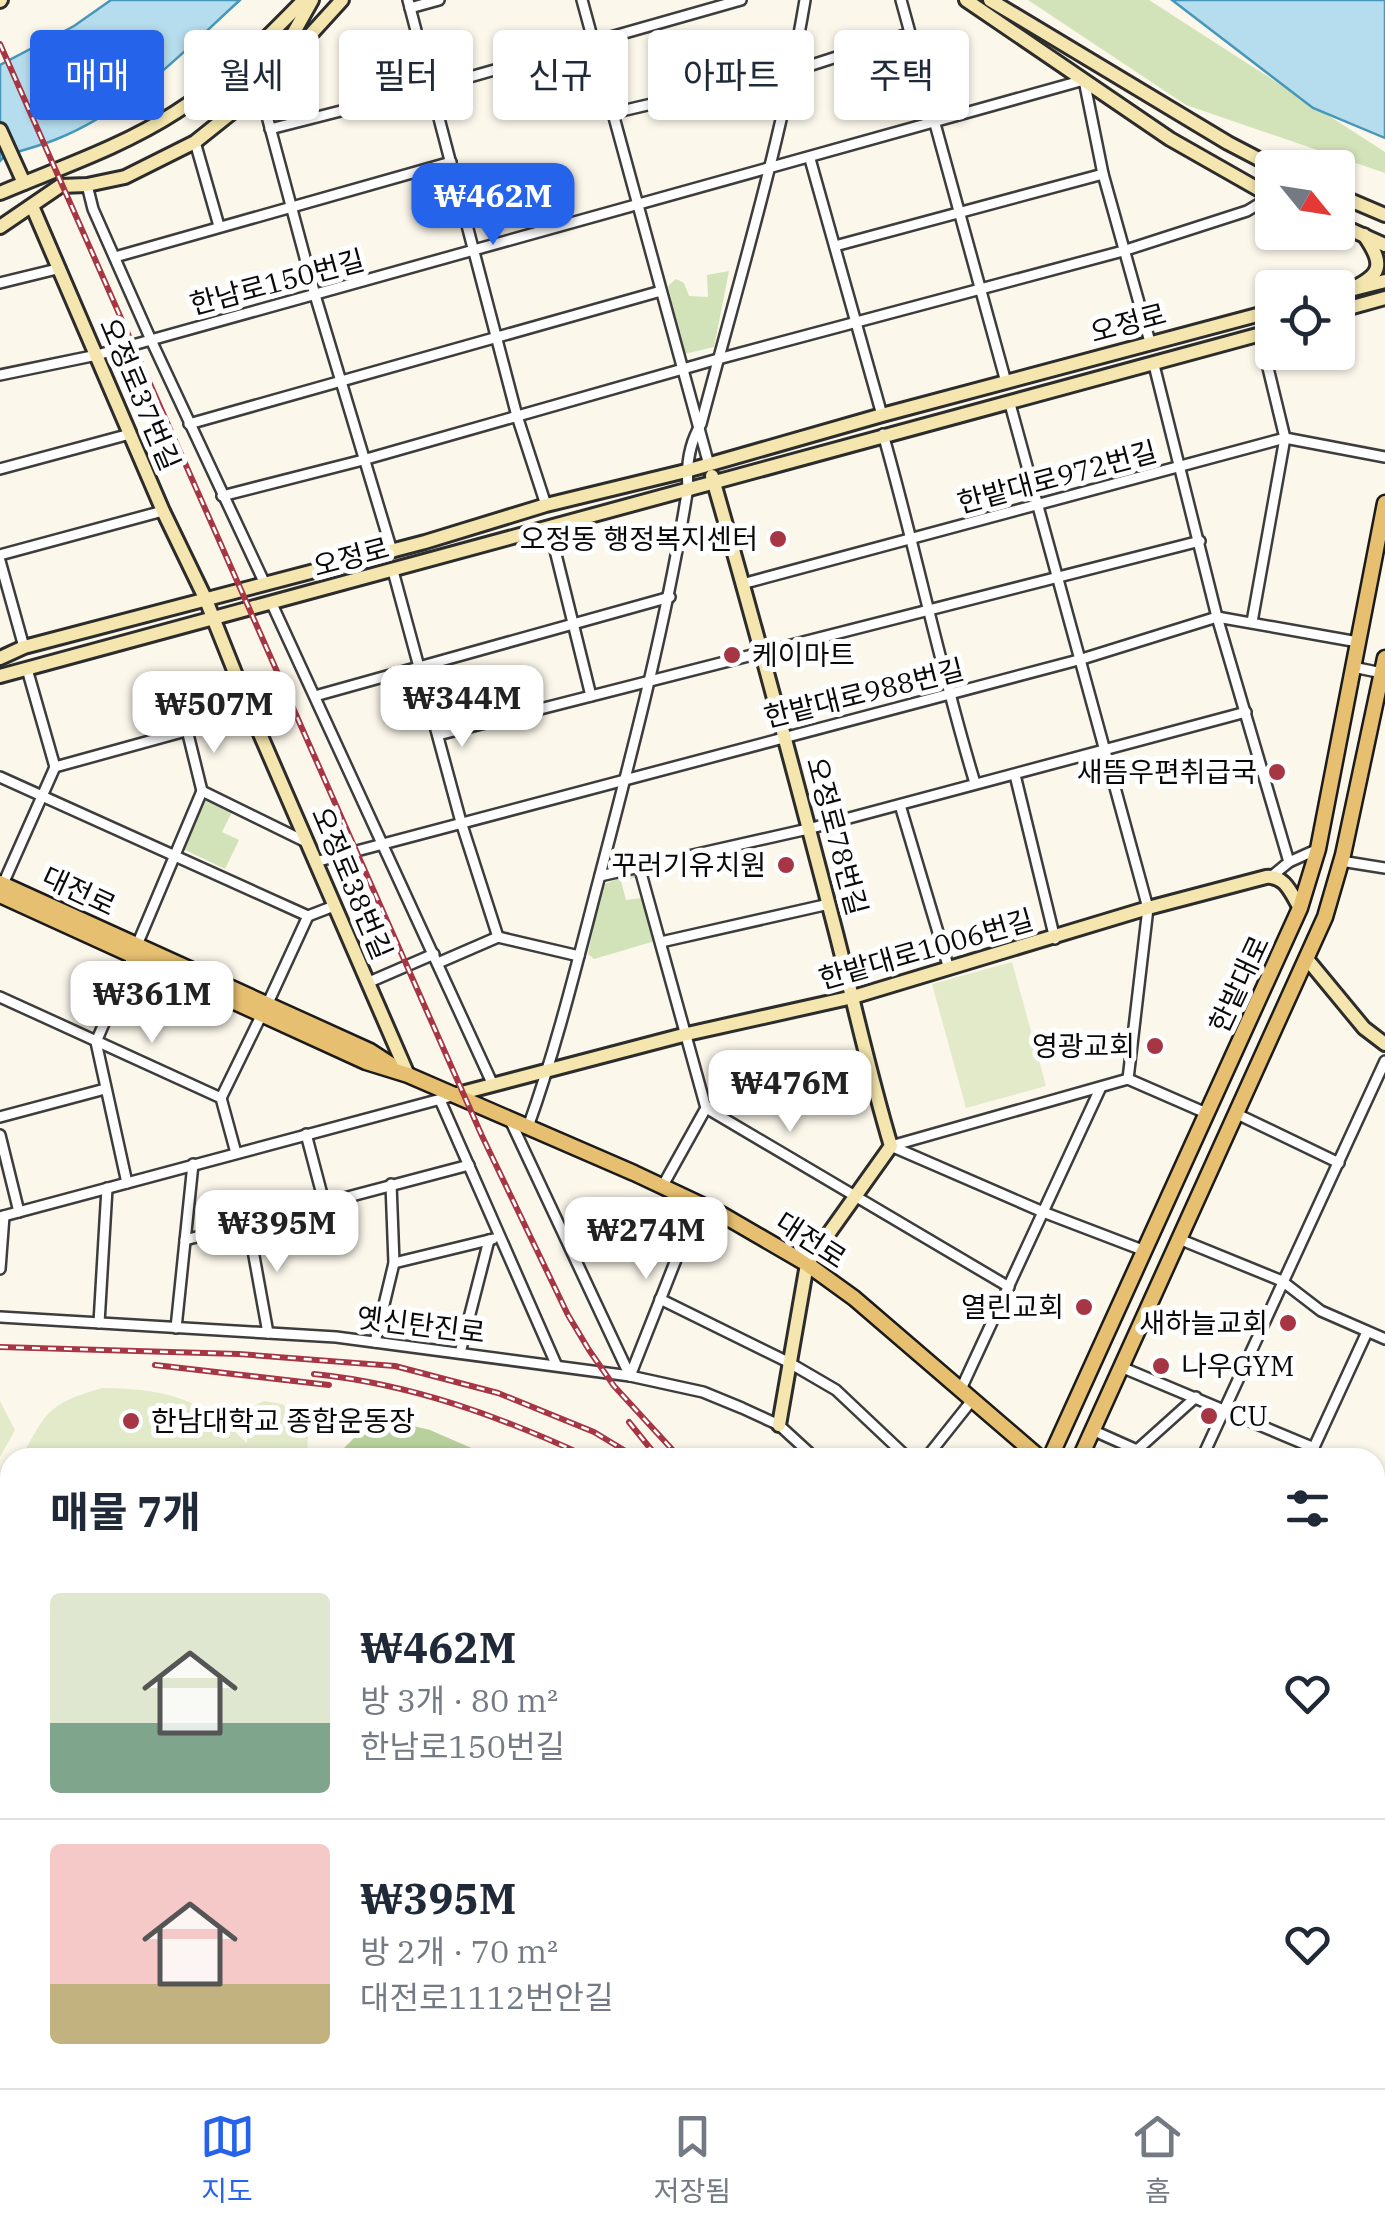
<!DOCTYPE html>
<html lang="ko">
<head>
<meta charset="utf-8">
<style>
	:root { --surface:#fff; --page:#f6f6f7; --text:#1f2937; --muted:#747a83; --line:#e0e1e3; --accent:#2563eb }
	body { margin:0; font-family:"IBM Plex Serif","Noto Sans KR",serif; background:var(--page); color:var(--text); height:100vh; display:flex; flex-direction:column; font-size:38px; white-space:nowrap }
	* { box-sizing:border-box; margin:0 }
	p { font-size:32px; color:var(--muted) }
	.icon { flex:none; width:55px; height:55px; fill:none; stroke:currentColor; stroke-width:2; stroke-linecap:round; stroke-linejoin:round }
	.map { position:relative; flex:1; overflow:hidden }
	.drawer { position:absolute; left:0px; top:1448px; width:1385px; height:642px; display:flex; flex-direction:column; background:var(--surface); border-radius:30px 30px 0 0; box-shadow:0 2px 8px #0004 }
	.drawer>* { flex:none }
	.top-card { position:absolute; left:30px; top:30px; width:1325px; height:90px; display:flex; gap:20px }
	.needle { width:65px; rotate:120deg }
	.tools { position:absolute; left:1255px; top:150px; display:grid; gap:20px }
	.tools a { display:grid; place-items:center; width:100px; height:100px; border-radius:10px; background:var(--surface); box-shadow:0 2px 8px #0004; font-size:50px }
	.price { position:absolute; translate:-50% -85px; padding:0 22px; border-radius:20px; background:#fff; color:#222; font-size:32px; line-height:65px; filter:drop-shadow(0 2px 5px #0008) }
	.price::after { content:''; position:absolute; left:50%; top:60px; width:30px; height:22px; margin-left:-15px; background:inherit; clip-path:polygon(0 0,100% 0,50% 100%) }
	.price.selected { background:var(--accent); color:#fff }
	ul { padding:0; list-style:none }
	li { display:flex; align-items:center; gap:30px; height:250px; padding:0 50px }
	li+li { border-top:2px solid var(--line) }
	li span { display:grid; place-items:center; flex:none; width:280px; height:200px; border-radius:10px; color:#555 }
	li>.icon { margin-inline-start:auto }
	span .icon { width:120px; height:120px; fill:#fffc; stroke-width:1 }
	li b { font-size:42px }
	h2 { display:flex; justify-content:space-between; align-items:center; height:120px; padding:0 50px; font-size:42px }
	.tag { padding:0 35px; border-radius:10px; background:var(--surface); box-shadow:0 2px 8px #0004; font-size:35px; line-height:90px }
	.tag.selected { background:var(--accent); color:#fff }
	.dock { display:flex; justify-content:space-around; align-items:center; height:140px; border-top:2px solid var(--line); background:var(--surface); font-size:28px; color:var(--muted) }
	.dock a { display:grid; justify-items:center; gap:5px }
	.dock .selected { color:var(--accent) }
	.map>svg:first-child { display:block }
	.green { fill:#d2e2b9 }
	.forest { fill:#b8d09b }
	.pitch { fill:#e2eaca }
	.water { fill:#b6dded; stroke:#4797ba; stroke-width:2.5 }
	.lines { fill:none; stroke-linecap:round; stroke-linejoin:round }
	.street-casing { stroke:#3d3d3d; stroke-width:14 }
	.secondary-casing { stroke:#2c2c2c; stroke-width:18 }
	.primary-casing { stroke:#1b1b1b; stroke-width:19 }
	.street { stroke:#fff; stroke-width:9 }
	.secondary { stroke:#f4e6ae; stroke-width:12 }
	.primary { stroke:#e6bf71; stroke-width:14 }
	.rail-casing { stroke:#a73645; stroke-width:6 }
	.rail { stroke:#fff; stroke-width:2.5; stroke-dasharray:8; stroke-linecap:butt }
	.poi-dot { fill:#a73645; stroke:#fff; stroke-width:4 }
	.labels { text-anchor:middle; stroke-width:10; stroke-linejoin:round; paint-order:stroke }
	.street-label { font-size:28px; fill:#0a0a0a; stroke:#fff }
	.poi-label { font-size:28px; fill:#0a0a0a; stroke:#fff; text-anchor:end }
</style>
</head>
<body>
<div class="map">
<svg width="1385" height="2088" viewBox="0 0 1385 2088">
	<rect width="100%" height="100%" fill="#fcf7eb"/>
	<g class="green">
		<path d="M 1028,0 L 1149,0 L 1385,152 L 1385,173 L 1186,105 Z"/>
		<path d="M 729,271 L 714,347 L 684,354 L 668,286 L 676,279 L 684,283 L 689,296 L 708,297 L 707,275 Z"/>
		<path d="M 203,797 L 233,810 L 222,832 L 239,840 L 225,869 L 183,849 Z"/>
		<path d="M 633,873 L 637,877 L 621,881 L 626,900 L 642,898 L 655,941 L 594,959 L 588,954 L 602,885 Z"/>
	</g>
	<g class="forest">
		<path d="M 375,1417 L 430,1430 L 492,1457 L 335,1457 Z"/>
		<path d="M 1375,1687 L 1385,1690 L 1385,1904 L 1375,1904 Z"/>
		<path d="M 10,2000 L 10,2080 L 57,2080 L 61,2088 L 0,2088 L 0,2004 Z"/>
		<path d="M 207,2080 L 454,2080 L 449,2088 L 205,2088 Z"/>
	</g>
	<g class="pitch">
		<path d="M 1012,962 L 1046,1086 L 966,1108 L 932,984 Z"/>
		<path d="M 102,1388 C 166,1389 199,1397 247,1443 L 248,1409 L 264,1401 L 282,1404 L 295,1414 L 308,1434 L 307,1457 L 22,1457 C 46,1411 50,1403 102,1388 Z"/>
		<path d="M 0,1401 L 15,1430 L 0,1457 Z"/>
	</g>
	<g class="water">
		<path d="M 111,0 L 240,0 C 184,51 128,111 57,139 C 40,146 22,150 5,156 L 0,161 L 0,65 L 74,26 Z"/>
		<path d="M 1172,0 L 1385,0 L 1385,138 L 1313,108 Z"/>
	</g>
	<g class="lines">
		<defs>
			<g id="street">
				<path d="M 408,0 L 517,416 L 546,505"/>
				<path d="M 582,0 L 709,465"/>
				<path d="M 901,0 L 1006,382"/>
				<path d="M 410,8 L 439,0"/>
				<path d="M 260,90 L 315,295 L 392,551"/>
				<path d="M 613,113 L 793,71 L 908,34"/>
				<path d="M 270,129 L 431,88 L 741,0"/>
				<path d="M 195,142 L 219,226"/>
				<path d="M 810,159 L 882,415"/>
				<path d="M 87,185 L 93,209 L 151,340 L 265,584"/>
				<path d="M 835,246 L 1103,174"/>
				<path d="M 115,257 L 451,162"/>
				<path d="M 0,283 L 57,269"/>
				<path d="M 1154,365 L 1217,617 L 1289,862 L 1272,876"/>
				<path d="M 0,375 L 97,355 L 1084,80 L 1103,174 L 1150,342"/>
				<path d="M 1010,404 L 1148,908 L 1128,1079"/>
				<path d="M 189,424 L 661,291"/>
				<path d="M 883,434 C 916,550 940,668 975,783"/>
				<path d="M 0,469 L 130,434"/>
				<path d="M 222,496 L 363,460 L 718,359 L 1123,251 L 1247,211 L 1272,196"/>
				<path d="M 549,526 L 591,696"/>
				<path d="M 0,555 L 163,511"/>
				<path d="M 0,561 L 24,647"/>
				<path d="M 393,571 L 461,822 L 498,937"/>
				<path d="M 742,584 L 1285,438 L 1385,457"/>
				<path d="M 271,602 L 493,1085"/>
				<path d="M 1252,622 L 1285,438 L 1260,335"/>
				<path d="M 1353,667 L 1382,673"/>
				<path d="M 315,696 L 670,597"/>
				<path d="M 187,730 L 202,791"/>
				<path d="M 438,735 L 1200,541"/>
				<path d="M 55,767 L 251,713"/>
				<path d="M 1015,775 L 1055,939"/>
				<path d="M 0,777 L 308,916 L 334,906"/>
				<path d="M 202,791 L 306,842"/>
				<path d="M 900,805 L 949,969"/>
				<path d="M 1341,861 L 1385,868"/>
				<path d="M 315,862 L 1082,659 L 1217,617 L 1358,642"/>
				<path d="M 1289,862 L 1318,849"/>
				<path d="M 639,866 L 706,1108 L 662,1187"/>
				<path d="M 600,876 L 808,829 L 1246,712"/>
				<path d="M 3,884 L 55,767 L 27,669"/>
				<path d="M 661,942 L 829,904"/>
				<path d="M 137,945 L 202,791"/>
				<path d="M 438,963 L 498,937 L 579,956"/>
				<path d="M 367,983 L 434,954"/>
				<path d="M 0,997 L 221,1098 L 236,1153"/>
				<path d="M 267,1005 L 308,916"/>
				<path d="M 221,1098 L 262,1014"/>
				<path d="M 440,1100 L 556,1364"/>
				<path d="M 706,1108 L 1009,1287"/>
				<path d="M 706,1108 L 870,1077"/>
				<path d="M 1235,1113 L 1339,1163"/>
				<path d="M 0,1117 L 105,1089"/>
				<path d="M 510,1120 L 630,1376"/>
				<path d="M 528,1127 C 557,1046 577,963 599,879 C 633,749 667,620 688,487 C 686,465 689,444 701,424 C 738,284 781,144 805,0"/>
				<path d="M 306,1134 L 324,1202"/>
				<path d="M 0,1135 L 19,1212"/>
				<path d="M 891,1146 L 1128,1079 L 1206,1113"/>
				<path d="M 891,1146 L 1043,1212 L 1145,1251"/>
				<path d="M 127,1183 L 96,1042 L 133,956"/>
				<path d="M 0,1217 L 452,1096"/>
				<path d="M 248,1223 L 268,1333"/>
				<path d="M 1179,1239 L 1282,1281 L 1321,1311 L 1385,1339"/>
				<path d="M 185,1240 L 469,1165"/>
				<path d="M 394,1263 L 493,1239"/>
				<path d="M 0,1269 L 4,1216"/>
				<path d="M 660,1299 L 788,1362 L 836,1390 L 908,1458"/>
				<path d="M 0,1317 L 336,1337 L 630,1376 L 703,1392 L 742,1408 L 779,1425 L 815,1458"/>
				<path d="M 99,1323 L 107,1188"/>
				<path d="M 176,1328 L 193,1164"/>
				<path d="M 375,1342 L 394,1263 L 391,1184"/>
				<path d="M 460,1353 L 489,1240"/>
				<path d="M 1121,1367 L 1314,1448"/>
				<path d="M 630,1376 L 698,1204"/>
				<path d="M 961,1389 L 1100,1089"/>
				<path d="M 1092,1430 L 1137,1450 L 1196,1397"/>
				<path d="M 926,1458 L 973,1399"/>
				<path d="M 1202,1458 L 1385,1061"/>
				<path d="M 1309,1458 L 1367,1332"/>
				<path d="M 1375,1679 L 1385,1683"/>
				<path d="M 0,1737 L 10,1727"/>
				<path d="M 1375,1933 L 1385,1930"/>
				<path d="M 956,2080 L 964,2088"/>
				<path d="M 1028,2080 L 1036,2088"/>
				<path d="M 455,2082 L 467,2088"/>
				<path d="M 535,2088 L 539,2080"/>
				<path d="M 620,2088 L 624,2080"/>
				<path d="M 926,2088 L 935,2080"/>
			</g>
			<g id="secondary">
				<path d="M 966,0 L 1170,139 L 1272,197"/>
				<path d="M 990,0 L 1228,143 L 1276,168"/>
				<path d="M 0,1 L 1,0"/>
				<path d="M 279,59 L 312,0"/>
				<path d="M 0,130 L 24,183"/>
				<path d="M 0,193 C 59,168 122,147 176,112 C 225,81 264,41 304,0"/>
				<path d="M 1338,195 L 1385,215"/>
				<path d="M 32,206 L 163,511 L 206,600 L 251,713 L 408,1075"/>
				<path d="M 1338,224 L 1385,245"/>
				<path d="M 0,227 L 60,186 L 87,185 L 125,177 L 195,142 L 260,90 L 342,0"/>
				<path d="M 1349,290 C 1382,275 1385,265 1364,235"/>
				<path d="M 1338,293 L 1385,281"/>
				<path d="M 1338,311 L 1385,298"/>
				<path d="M 712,476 C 755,625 795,775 834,925 C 853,998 869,1073 891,1146 L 807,1264 L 779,1425"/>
				<path d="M 0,658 L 24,647 L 425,542 L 546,505 L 686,471 L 882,415 L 1272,311"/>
				<path d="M 0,676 L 1272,331"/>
				<path d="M 1307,959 L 1364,1028 L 1385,1044"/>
				<path d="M 454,1095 L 687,1034 L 853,997 L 1148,908 L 1266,877 C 1285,875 1291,893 1300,908"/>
				<path d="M 868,2080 L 876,2088"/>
			</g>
			<g id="primary">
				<path d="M 0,883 L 370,1051 L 390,1064"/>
				<path d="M 0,895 L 366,1062 L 408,1075 L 634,1173 L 721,1214 L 807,1264 L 854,1298 L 1040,1458"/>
				<path d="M 1050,1458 L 1300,908 L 1318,849 L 1385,503"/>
				<path d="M 1080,1458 L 1325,917 L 1343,855 L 1385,658"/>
				<path d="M 1375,1983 L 1385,1999"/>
				<path d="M 721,2088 L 725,2080"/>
				<path d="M 749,2088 L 753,2080"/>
			</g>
		</defs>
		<use href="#street" class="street-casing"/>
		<use href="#secondary" class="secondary-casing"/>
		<use href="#primary" class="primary-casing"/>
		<use href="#street" class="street"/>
		<use href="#secondary" class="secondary"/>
		<use href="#primary" class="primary"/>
		<defs>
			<g id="rail">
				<path d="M 0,44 L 482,1136 L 568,1315 L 589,1350 L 614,1386 L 680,1458"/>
				<path d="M 0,1347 L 239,1354 L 395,1366 L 498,1393 L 594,1432 L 637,1458"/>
				<path d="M 155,1365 L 329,1385"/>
				<path d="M 314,1374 C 412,1384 502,1417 590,1458"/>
				<path d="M 629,1422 L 658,1458"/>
				<path d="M 1108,2080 L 1114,2088"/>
				<path d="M 1144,2080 L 1149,2088"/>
				<path d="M 1334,2080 L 1342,2088"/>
				<path d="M 1358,2080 L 1365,2088"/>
			</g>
		</defs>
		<use href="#rail" class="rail-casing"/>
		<use href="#rail" class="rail"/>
	</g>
	<g class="poi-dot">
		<circle cx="778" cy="539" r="10"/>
		<circle cx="732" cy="655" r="10"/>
		<circle cx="1277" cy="772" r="10"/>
		<circle cx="786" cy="865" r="10"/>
		<circle cx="1155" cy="1046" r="10"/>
		<circle cx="1084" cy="1307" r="10"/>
		<circle cx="1288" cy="1323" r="10"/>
		<circle cx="1161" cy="1366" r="10"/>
		<circle cx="1209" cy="1416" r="10"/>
		<circle cx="131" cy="1421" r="10"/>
	</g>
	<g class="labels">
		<g class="street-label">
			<text transform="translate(277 282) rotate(-15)" y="10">한남로150번길</text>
			<text transform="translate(1128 323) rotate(-15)" y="10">오정로</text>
			<text transform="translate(140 394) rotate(67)" y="10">오정로37번길</text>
			<text transform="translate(1057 477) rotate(-15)" y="10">한밭대로972번길</text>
			<text transform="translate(351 557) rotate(-15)" y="10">오정로</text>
			<text transform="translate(864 693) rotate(-14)" y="10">한밭대로988번길</text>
			<text transform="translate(837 836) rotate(75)" y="10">오정로78번길</text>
			<text transform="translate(352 883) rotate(67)" y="10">오정로38번길</text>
			<text transform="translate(79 891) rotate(25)" y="10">대전로</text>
			<text transform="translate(926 949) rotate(-16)" y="10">한밭대로1006번길</text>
			<text transform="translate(1239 984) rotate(-65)" y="10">한밭대로</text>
			<text transform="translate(811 1240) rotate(33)" y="10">대전로</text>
			<text transform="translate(421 1325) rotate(7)" y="10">옛신탄진로</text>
		</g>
		<g class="poi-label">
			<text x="758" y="549">오정동 행정복지센터</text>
			<text x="752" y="665" text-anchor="start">케이마트</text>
			<text x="1257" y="782">새뜸우편취급국</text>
			<text x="766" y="875">꾸러기유치원</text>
			<text x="1135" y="1056">영광교회</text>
			<text x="1064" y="1317">열린교회</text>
			<text x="1268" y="1333">새하늘교회</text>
			<text x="1181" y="1376" text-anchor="start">나우GYM</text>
			<text x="1229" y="1426" text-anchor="start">CU</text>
			<text x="151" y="1431" text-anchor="start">한남대학교 종합운동장</text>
		</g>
	</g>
</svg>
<div class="tools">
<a><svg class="needle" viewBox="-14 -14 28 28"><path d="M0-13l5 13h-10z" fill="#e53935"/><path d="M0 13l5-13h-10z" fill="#747a83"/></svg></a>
<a><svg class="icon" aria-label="locate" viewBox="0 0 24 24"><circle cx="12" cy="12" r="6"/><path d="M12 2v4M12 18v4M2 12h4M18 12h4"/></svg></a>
</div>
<b class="price selected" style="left:493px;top:248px">₩462M</b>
<b class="price" style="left:462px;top:750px">₩344M</b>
<b class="price" style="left:214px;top:756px">₩507M</b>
<b class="price" style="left:152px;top:1046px">₩361M</b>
<b class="price" style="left:790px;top:1135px">₩476M</b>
<b class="price" style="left:277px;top:1275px">₩395M</b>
<b class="price" style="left:646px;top:1282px">₩274M</b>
<div class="top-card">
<a class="tag selected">매매</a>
<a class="tag">월세</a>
<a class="tag">필터</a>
<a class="tag">신규</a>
<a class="tag">아파트</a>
<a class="tag">주택</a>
</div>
<section class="drawer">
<h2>매물 7개<svg class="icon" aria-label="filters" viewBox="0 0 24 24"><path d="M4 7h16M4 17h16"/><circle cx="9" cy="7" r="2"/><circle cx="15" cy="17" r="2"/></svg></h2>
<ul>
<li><span style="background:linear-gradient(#dfe7d0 65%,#7fa58c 0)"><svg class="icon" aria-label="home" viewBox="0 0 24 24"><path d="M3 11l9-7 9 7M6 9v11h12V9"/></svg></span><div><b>₩462M</b><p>방 3개 · 80 m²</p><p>한남로150번길</p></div><svg class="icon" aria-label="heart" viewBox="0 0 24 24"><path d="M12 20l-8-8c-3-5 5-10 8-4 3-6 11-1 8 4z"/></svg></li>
<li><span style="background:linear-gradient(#f6c9c9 70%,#c2b280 0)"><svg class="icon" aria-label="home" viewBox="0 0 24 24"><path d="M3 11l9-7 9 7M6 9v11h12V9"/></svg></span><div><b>₩395M</b><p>방 2개 · 70 m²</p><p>대전로1112번안길</p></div><svg class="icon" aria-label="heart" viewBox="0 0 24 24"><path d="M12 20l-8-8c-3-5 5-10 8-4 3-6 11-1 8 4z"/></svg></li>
</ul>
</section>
</div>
<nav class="dock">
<a class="selected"><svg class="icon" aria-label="map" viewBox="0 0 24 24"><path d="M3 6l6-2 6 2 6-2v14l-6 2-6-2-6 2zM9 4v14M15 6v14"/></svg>지도</a>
<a><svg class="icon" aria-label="saved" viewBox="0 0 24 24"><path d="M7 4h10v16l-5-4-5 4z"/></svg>저장됨</a>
<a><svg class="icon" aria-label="home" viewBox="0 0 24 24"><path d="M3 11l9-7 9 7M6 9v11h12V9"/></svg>홈</a>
</nav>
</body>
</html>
